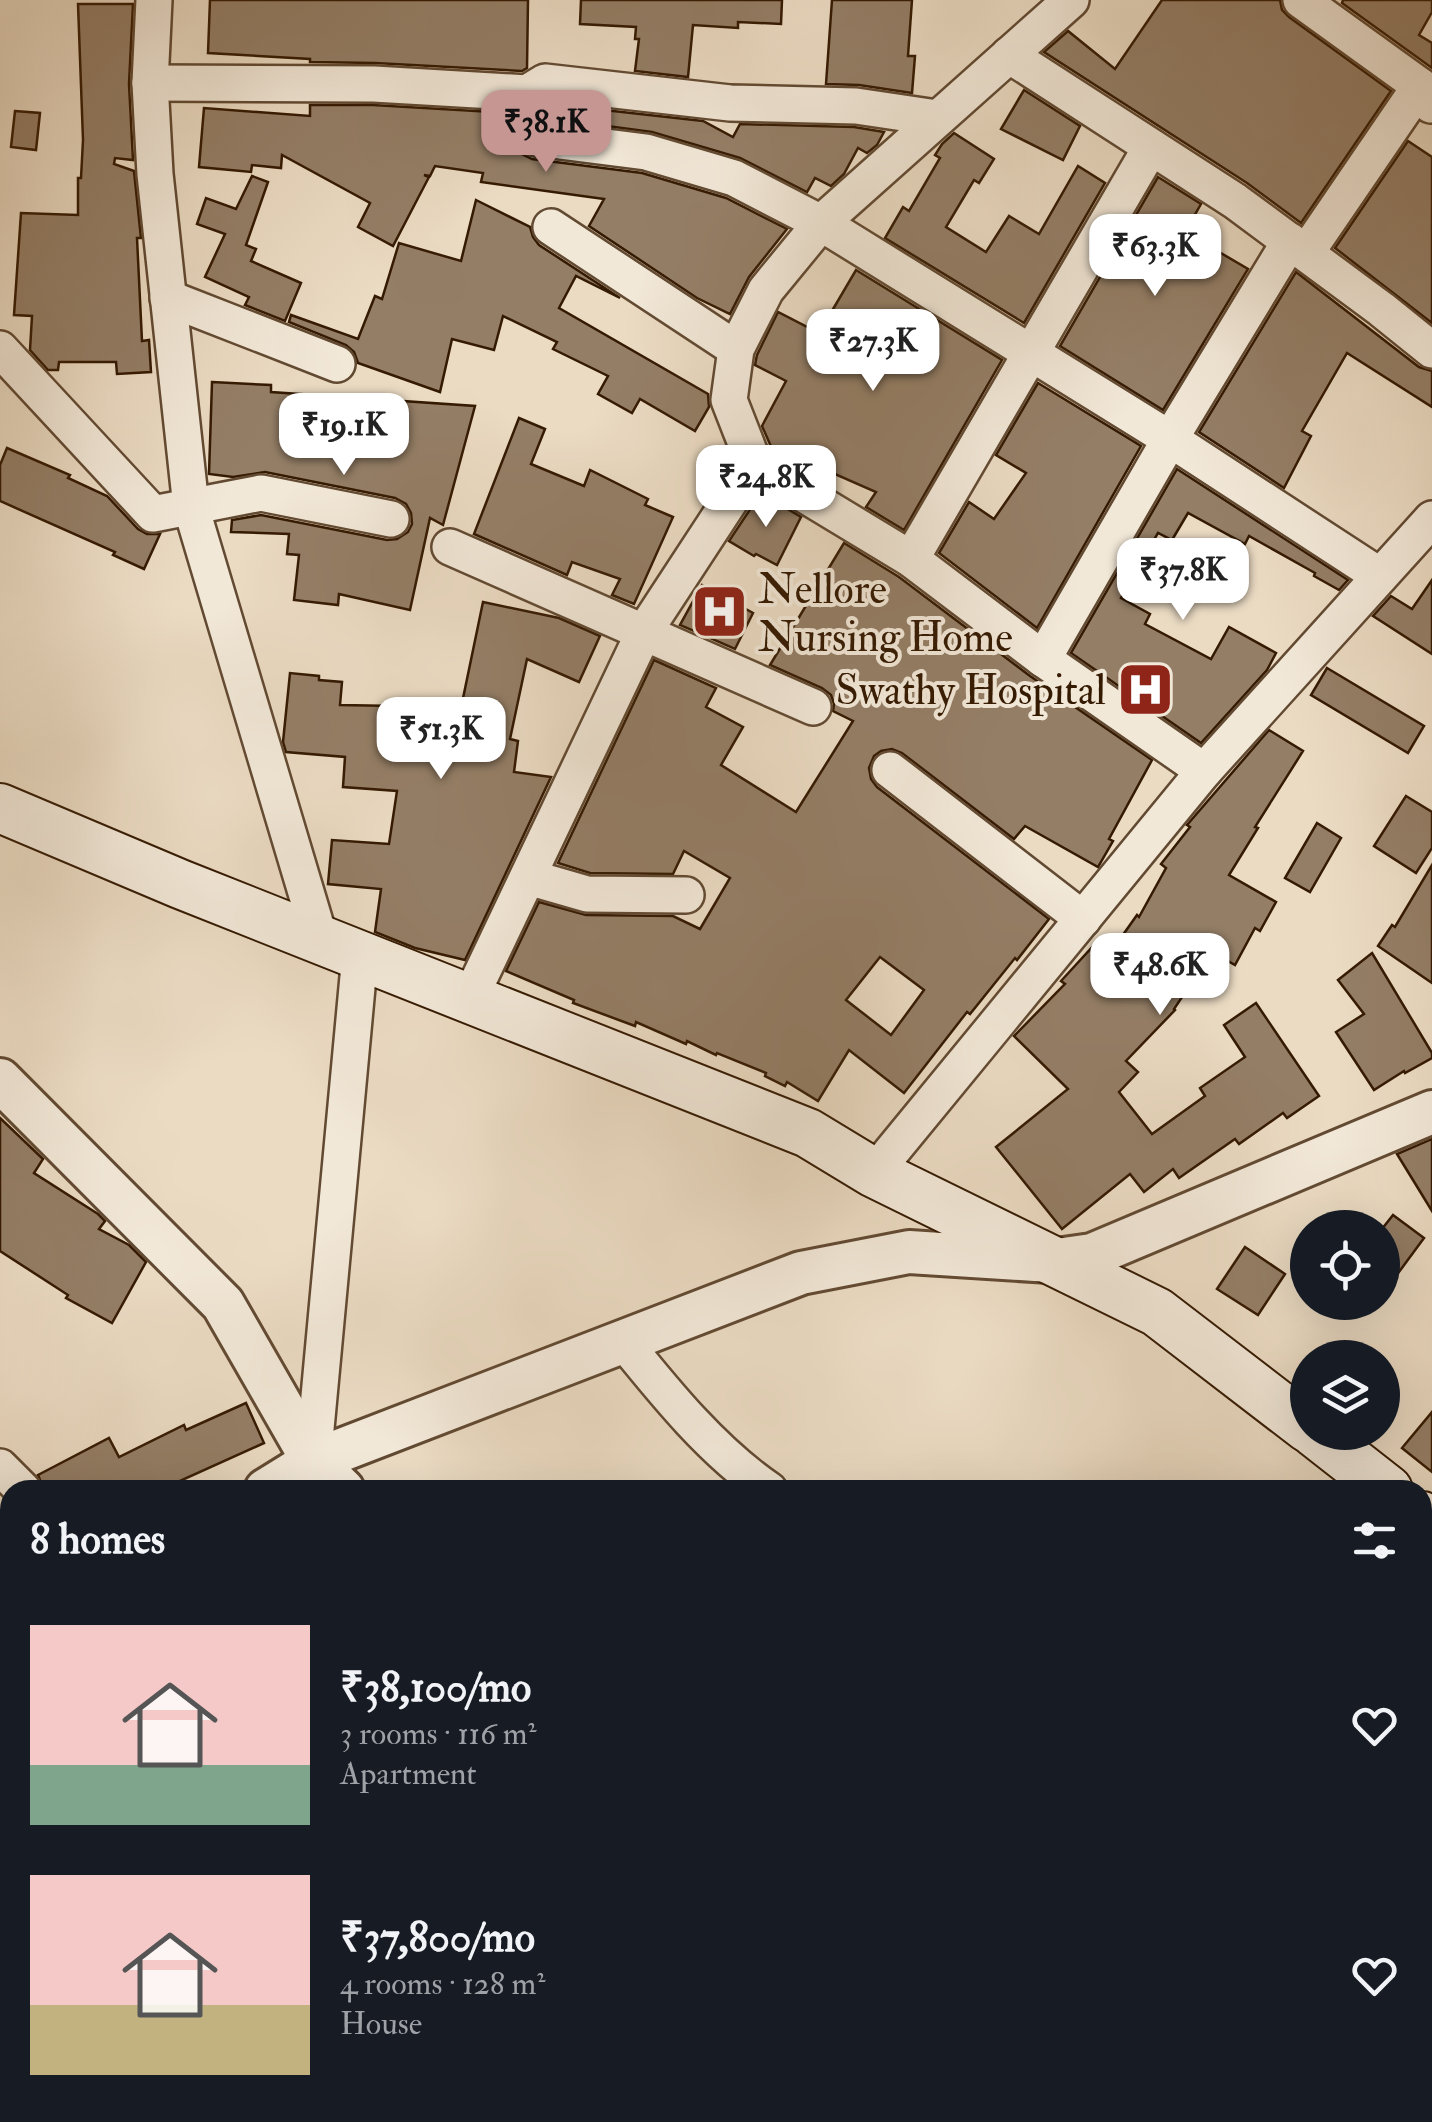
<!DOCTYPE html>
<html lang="en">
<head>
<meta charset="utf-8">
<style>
	:root { --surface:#171b24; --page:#242831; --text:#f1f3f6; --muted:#9ea1a6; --accent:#c59692 }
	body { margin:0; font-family:"IM FELL Double Pica",serif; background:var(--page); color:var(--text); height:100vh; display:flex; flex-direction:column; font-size:38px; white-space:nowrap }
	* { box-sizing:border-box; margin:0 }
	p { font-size:32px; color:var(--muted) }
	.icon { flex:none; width:55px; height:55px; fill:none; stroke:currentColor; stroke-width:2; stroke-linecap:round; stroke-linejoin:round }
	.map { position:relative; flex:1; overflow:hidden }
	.details { position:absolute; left:0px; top:1480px; width:1432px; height:642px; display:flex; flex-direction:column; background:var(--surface); border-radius:30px 30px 0 0; box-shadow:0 10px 40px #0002 }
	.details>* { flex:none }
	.buttons { position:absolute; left:1290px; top:1210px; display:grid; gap:20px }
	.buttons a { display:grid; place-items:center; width:110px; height:110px; border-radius:50%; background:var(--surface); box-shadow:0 10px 40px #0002; font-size:50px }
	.price { position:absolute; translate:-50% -85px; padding:0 22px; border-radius:20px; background:#fff; color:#222; font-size:32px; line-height:65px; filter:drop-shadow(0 2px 5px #0008) }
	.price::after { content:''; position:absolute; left:50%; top:60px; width:30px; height:22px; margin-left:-15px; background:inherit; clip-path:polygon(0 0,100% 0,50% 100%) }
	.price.selected { background:var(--accent); color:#111 }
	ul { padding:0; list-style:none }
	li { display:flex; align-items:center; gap:30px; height:250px; padding:0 30px }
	li span { display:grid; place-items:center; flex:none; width:280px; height:200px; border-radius:0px; color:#555 }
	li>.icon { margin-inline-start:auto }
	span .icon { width:120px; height:120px; fill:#fffc; stroke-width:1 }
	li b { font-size:42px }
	h2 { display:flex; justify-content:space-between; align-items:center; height:120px; padding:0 30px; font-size:42px }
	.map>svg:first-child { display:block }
	.building { fill:#947e66; stroke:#351a02; stroke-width:2.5; fill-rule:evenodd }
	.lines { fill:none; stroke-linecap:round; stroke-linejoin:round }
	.minor-casing { stroke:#624a32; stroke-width:40 }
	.tertiary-casing { stroke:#624a32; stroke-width:48 }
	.secondary-casing { stroke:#351a02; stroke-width:52 }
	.minor { stroke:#f2e8d8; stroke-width:35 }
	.tertiary { stroke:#f2e8d8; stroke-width:42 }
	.secondary { stroke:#f2e8d8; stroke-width:48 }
	.labels { text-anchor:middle; stroke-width:8; stroke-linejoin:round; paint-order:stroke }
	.poi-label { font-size:42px; fill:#351a02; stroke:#f2e8d8; text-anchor:start }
</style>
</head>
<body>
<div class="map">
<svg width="1432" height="2122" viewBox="0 0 1432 2122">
	<rect width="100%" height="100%" fill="#ebdbc3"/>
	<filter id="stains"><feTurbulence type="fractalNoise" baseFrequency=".002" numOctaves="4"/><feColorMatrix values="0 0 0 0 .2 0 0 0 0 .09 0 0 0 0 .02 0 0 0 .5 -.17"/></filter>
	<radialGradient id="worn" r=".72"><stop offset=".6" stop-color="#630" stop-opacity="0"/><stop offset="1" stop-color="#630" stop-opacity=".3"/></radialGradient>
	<g class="building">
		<path d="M 210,0 L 528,0 L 527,68 L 522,71 L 375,63 L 310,62 L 310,59 L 208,53 Z"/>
		<path d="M 581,0 L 782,0 L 781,24 L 738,22 L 738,28 L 693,25 L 688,77 L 635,71 L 639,39 L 635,39 L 636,27 L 580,24 Z"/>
		<path d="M 832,0 L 912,0 L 908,56 L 915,56 L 912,93 L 859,85 L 826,84 Z"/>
		<path d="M 1162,0 L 1280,0 L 1282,10 L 1289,17 L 1391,91 L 1301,223 L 1247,183 L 1044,52 L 1068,31 L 1115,69 Z"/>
		<path d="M 1343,0 L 1432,0 L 1432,12 L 1419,35 L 1432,43 L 1432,68 L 1342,3 Z"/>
		<path d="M 78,4 L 133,4 L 129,84 L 133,160 L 115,158 L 114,164 L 134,171 L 141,238 L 137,238 L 142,341 L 149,340 L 151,372 L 117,374 L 116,362 L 59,362 L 58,370 L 48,370 L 30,350 L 32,316 L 14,315 L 21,213 L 78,215 L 78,178 L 81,178 L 83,140 Z"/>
		<path d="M 1024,90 L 1080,126 L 1063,160 L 1001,129 Z"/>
		<path d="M 550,104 L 703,121 L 733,137 L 740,124 L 854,127 L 884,132 L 877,145 L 867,153 L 858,148 L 844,174 L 831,186 L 815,178 L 807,192 L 740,158 L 652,132 L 539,117 L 529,118 L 520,124 L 515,134 L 516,145 L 522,154 L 532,159 L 642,173 L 726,198 L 787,229 L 749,277 L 730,314 L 697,298 L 589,226 L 604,199 L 481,182 L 483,173 L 435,166 L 430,176 L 424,175 L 429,177 L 393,246 L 358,227 L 370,203 L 282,155 L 281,168 L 252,165 L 251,172 L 199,167 L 204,108 L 310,116 L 310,105 L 373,105 L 526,114 L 537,112 Z"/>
		<path d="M 15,111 L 40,113 L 36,150 L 11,147 Z"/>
		<path d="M 954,133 L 994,159 L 979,183 L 974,180 L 946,227 L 986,252 L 1009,216 L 1039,234 L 1078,166 L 1105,183 L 1024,323 L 885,238 L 903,207 L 909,211 L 940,158 L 935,155 L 942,144 Z"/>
		<path d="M 1408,141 L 1432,157 L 1432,323 L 1335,248 Z"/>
		<path d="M 252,176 L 268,182 L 246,245 L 256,249 L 251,261 L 301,283 L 285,321 L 245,305 L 249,297 L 205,277 L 225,234 L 197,224 L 206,198 L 236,209 Z"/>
		<path d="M 1158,177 L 1201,204 L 1189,225 L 1196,229 L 1192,236 L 1248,269 L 1163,410 L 1060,346 Z"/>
		<path d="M 476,200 L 530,227 L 533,237 L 539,245 L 620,298 L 576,276 L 559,308 L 708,394 L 709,407 L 695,431 L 640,399 L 632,413 L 598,394 L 608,376 L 553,349 L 557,342 L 503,316 L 494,350 L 452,339 L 440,392 L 358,363 L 354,352 L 346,345 L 289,322 L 291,315 L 358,339 L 375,296 L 382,299 L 399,243 L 461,261 Z"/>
		<path d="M 856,270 L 1002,360 L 904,530 L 866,507 L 876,492 L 826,470 L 821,479 L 773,451 L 762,426 L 786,381 L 755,365 L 757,355 L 778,312 L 819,333 Z"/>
		<path d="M 1296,272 L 1419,367 L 1432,371 L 1432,407 L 1347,353 L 1302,431 L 1311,436 L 1284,488 L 1199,432 Z"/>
		<path d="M 212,382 L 271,385 L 271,392 L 475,406 L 443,525 L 430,518 L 410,610 L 339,594 L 338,605 L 294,600 L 299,555 L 287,554 L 289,534 L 231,532 L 232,520 L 261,515 L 387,540 L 397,539 L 408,532 L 412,524 L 411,513 L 406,504 L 395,498 L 265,472 L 233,477 L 209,474 Z"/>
		<path d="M 1038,383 L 1141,446 L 1037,628 L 939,553 L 969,502 L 994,519 L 1026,473 L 996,455 Z"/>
		<path d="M 519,418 L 545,429 L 531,464 L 584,486 L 590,470 L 648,499 L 645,505 L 673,517 L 634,604 L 612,595 L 620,579 L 572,562 L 567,575 L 474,534 Z"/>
		<path d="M 7,448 L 70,475 L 68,478 L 107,496 L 138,529 L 147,534 L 160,534 L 144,569 L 113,555 L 115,552 L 0,501 L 0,465 Z"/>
		<path d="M 1177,469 L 1348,580 L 1339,590 L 1314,576 L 1315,573 L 1249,536 L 1245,544 L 1188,513 L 1172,540 L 1158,533 L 1121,598 L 1150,614 L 1145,624 L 1211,659 L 1229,627 L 1276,653 L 1267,670 L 1201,743 L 1071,653 Z"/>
		<path d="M 761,493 L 801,517 L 777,565 L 756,554 L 754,556 L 729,541 Z"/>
		<path d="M 844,543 L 899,577 L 1030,676 L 1152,760 L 1109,839 L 1113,841 L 1098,867 L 1025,826 L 1014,839 L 902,753 L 892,749 L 881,751 L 874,756 L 869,768 L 871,779 L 877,787 L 1049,919 L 1017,960 L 1015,958 L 970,1014 L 967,1012 L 904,1093 L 849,1050 L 818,1101 L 787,1082 L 785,1086 L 765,1076 L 766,1073 L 717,1053 L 716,1055 L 687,1041 L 686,1044 L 636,1022 L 635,1026 L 573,1003 L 574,1000 L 506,971 L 539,902 L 586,915 L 673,916 L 700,929 L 730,878 L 684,851 L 673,874 L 590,873 L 558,863 L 654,660 L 716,688 L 706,707 L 743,727 L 721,765 L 796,812 L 853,721 L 833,711 L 834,704 L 831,695 L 822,688 L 770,665 ZM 880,957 L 924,990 L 891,1035 L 846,1000 Z"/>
		<path d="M 1432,580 L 1432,654 L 1373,616 L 1391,596 L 1412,609 Z"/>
		<path d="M 702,585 L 753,613 L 735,649 L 680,625 Z"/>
		<path d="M 483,602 L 559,618 L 600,636 L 579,682 L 527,659 L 510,739 L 518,741 L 514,772 L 551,777 L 465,960 L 415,948 L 375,932 L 381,889 L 328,884 L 332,840 L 389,844 L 397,791 L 343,787 L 345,757 L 286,752 L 283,742 L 290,673 L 319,676 L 319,680 L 342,682 L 340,705 L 396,706 L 396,723 L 456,732 Z"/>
		<path d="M 1327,668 L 1424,726 L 1408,753 L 1311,695 Z"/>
		<path d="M 1269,730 L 1303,751 L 1255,827 L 1258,828 L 1229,875 L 1276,902 L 1260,931 L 1255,928 L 1235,965 L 1212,952 L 1174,1009 L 1175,1010 L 1126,1061 L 1138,1072 L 1119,1092 L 1152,1134 L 1205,1096 L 1200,1088 L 1245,1057 L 1224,1025 L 1256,1003 L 1319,1096 L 1287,1118 L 1283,1113 L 1239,1144 L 1235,1139 L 1179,1178 L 1173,1169 L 1144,1192 L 1130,1174 L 1062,1229 L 996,1147 L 1068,1089 L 1014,1036 L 1065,984 L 1061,981 L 1095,944 L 1108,956 L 1137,915 L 1139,917 L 1166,868 L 1161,864 L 1190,827 L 1187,825 Z"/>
		<path d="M 1406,796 L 1432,812 L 1432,848 L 1416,873 L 1374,846 Z"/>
		<path d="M 1317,823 L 1341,838 L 1310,892 L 1285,878 Z"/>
		<path d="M 1432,865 L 1432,983 L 1378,946 L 1392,925 L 1395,927 Z"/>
		<path d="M 1372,953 L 1432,1053 L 1432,1058 L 1405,1073 L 1404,1071 L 1374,1090 L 1336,1032 L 1364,1014 L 1338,980 Z"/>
		<path d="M 0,1118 L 43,1159 L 34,1173 L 98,1214 L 105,1221 L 99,1229 L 129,1245 L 146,1262 L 112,1323 L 66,1298 L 68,1295 L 0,1251 Z"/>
		<path d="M 1432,1139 L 1432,1211 L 1397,1154 Z"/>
		<path d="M 1393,1215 L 1424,1238 L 1382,1295 L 1382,1229 Z"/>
		<path d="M 1245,1247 L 1285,1274 L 1258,1315 L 1217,1289 Z"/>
		<path d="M 246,1403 L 264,1443 L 160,1490 L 44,1490 L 38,1475 L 109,1438 L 119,1457 L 184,1425 L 186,1430 Z"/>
		<path d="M 1432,1412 L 1432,1472 L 1402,1448 Z"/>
	</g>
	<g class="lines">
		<defs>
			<g id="minor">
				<path d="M 154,0 L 150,83 L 155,174 L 191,507 L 320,939"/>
				<path d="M 1071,0 L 821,223 L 766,290 L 736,349 L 729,400 L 754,464 L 911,559 L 1043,659 L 1204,771"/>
				<path d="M 1301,0 L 1420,86 L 1431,105"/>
				<path d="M 1009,55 L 1235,201 L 1381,309 L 1432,350"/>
				<path d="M 150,83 L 374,84 L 527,93 L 545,82 L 730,103 L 856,106 L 937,118"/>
				<path d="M 536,138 L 646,152 L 734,178 L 821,223 L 1170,439 L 1380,576"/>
				<path d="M 551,227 L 736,349"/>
				<path d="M 1306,253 L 1420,86"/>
				<path d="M 168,298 L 337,364"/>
				<path d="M 0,349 L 153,514 L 261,493 L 391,519"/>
				<path d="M 450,547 L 813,707"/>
				<path d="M 911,559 L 1151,147"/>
				<path d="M 1043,659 L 1170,439 L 1290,241"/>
				<path d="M 890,770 L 1083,919"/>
				<path d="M 528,877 L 587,894 L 686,895"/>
				<path d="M 470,998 L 644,632 L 754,464"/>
				<path d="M 874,1173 L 1204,771 L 1432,519"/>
				<path d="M 624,1342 C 666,1394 713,1452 769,1490"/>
				<path d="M 313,1461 L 360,955"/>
				<path d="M 0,1467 L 23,1490"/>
				<path d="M 12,2112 L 23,2122"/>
				<path d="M 306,2122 L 312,2112"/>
			</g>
			<g id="tertiary">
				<path d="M 0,1080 L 223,1304 L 313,1461 L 343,1490"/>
				<path d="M 266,1490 L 313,1461 L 801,1273 L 909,1252 L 1050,1261 L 1092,1255 L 1432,1112"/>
				<path d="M 0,1681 L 10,1667"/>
				<path d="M 829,2112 L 844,2122"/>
				<path d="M 943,2112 L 958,2122"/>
			</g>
			<g id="secondary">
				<path d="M 0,808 L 180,884 L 808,1133 L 874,1173 L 1157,1312 L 1308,1428"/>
				<path d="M 1314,1432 L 1388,1490"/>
				<path d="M 1422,1516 L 1432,1523"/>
			</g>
		</defs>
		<use href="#minor" class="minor-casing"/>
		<use href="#tertiary" class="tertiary-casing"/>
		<use href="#secondary" class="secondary-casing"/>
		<use href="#minor" class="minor"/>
		<use href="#tertiary" class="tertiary"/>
		<use href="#secondary" class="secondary"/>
	</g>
	<defs>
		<symbol id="hospital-square" viewBox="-11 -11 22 22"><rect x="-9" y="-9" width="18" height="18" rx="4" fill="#8f2418" stroke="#f2e8d8"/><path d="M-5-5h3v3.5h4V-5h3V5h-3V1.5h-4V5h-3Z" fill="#fff"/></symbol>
	</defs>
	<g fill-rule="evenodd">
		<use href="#hospital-square" x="688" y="580" width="63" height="63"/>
		<use href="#hospital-square" x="1114" y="658" width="63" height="63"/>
	</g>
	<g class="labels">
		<g class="poi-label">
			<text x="758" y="603">Nellore<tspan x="758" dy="48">Nursing Home</tspan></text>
			<text x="1106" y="704" text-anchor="end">Swathy Hospital</text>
		</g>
	</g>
	<rect width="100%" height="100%" filter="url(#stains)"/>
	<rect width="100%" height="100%" fill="url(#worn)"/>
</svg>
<div class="buttons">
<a><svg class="icon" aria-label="locate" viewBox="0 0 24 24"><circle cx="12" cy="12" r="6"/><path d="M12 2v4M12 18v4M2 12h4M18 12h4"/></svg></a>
<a><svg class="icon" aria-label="layers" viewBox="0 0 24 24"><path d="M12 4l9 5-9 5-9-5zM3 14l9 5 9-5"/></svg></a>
</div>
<b class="price selected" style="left:546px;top:175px">₹38.1K</b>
<b class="price" style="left:1155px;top:299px">₹63.3K</b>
<b class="price" style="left:873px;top:394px">₹27.3K</b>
<b class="price" style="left:344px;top:478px">₹19.1K</b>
<b class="price" style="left:766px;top:530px">₹24.8K</b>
<b class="price" style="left:1183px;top:623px">₹37.8K</b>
<b class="price" style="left:441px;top:782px">₹51.3K</b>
<b class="price" style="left:1160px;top:1018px">₹48.6K</b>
<section class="details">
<h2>8 homes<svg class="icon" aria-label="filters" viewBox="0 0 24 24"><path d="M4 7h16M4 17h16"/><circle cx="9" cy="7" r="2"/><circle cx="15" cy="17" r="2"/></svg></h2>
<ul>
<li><span style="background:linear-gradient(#f6c9c9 70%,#7fa58c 0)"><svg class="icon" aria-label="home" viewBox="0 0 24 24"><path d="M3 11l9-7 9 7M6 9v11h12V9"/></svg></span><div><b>₹38,100/mo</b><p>3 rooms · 116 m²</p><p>Apartment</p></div><svg class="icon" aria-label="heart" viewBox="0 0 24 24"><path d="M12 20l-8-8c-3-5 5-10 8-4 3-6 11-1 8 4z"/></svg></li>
<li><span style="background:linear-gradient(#f6c9c9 65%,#c2b280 0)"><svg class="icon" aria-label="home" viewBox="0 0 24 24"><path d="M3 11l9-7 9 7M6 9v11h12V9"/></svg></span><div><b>₹37,800/mo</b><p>4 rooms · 128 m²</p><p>House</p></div><svg class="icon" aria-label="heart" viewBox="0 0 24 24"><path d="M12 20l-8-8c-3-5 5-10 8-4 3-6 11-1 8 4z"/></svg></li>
</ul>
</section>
</div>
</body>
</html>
